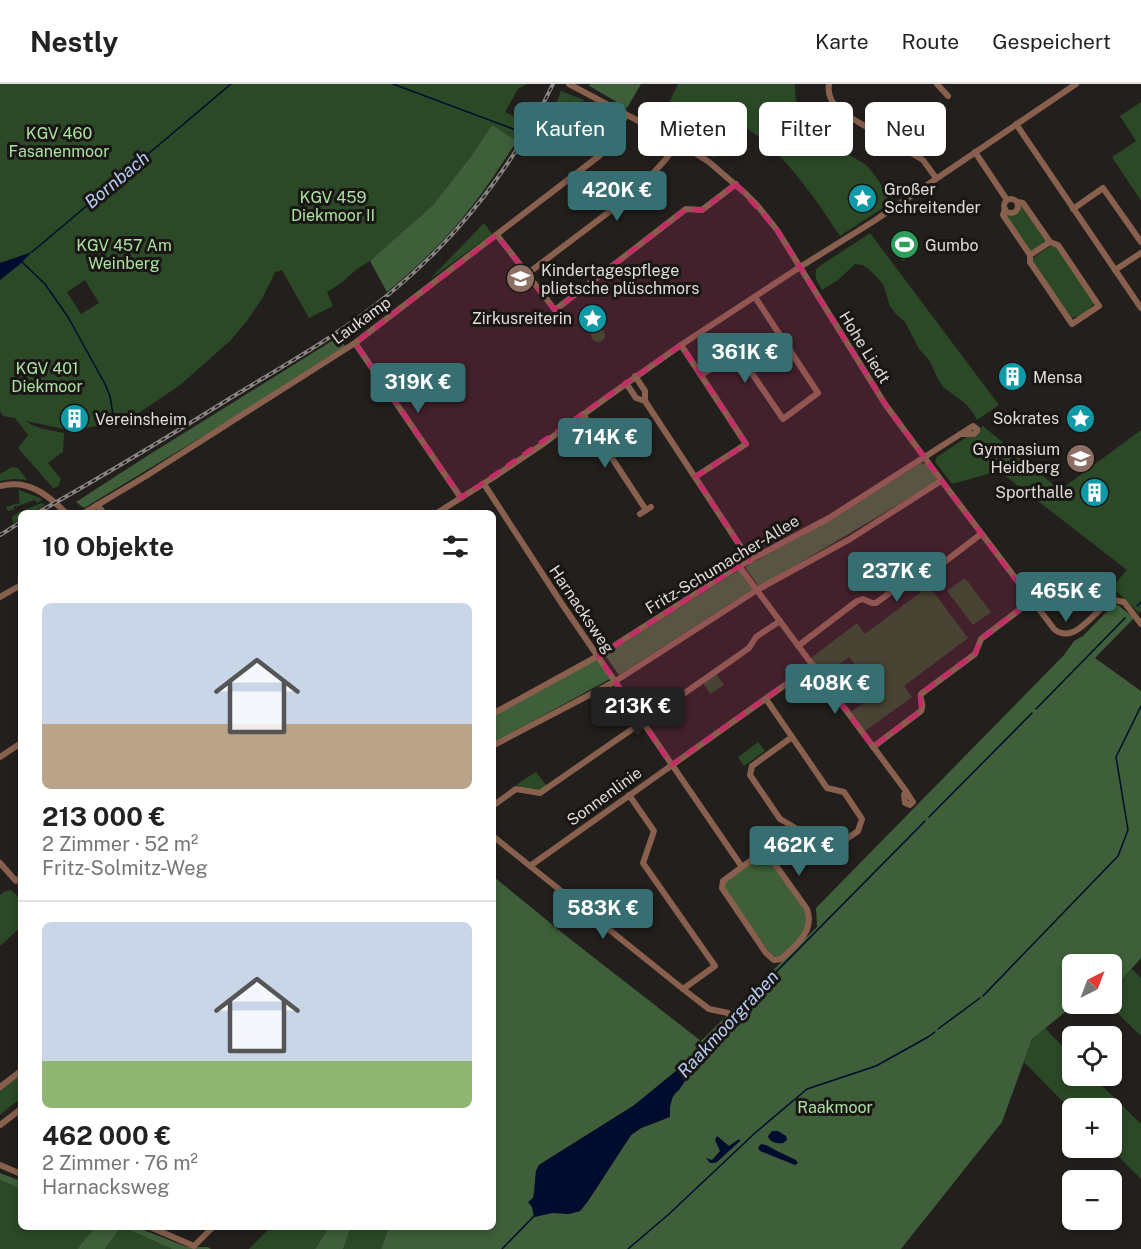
<!DOCTYPE html>
<html lang="de">
<head>
<meta charset="utf-8">
<style>
	:root { --surface:#fff; --page:#f2f2f2; --text:#222; --muted:#767676; --line:#e0e0e0; --accent:#376e71 }
	body { margin:0; font-family:"Public Sans",sans-serif; background:var(--page); color:var(--text); height:100vh; display:flex; flex-direction:column; font-size:22px; white-space:nowrap }
	* { box-sizing:border-box; margin:0 }
	p { font-size:20px; color:var(--muted) }
	.icon { flex:none; width:33px; height:33px; fill:none; stroke:currentColor; stroke-width:2; stroke-linecap:round; stroke-linejoin:round }
	.map { position:relative; flex:1; overflow:hidden }
	.side { position:absolute; left:18px; top:426px; width:478px; height:720px; display:flex; flex-direction:column; background:var(--surface); border-radius:9px; box-shadow:0 3px 9px #0003 }
	.side>* { flex:none }
	.hud { position:absolute; left:514px; top:18px; width:536px; height:54px; display:flex; gap:12px }
	.needle { width:39px; rotate:42deg }
	.fabs { position:absolute; left:1062px; top:870px; display:grid; gap:12px }
	.fabs a { display:grid; place-items:center; width:60px; height:60px; border-radius:9px; background:var(--surface); box-shadow:0 3px 9px #0003; font-size:30px }
	.price { position:absolute; translate:-50% -51px; padding:0 14px; border-radius:6px; background:var(--accent); color:#fff; font-size:20px; line-height:39px; filter:drop-shadow(0 2px 3px #0008) }
	.price::after { content:''; position:absolute; left:50%; top:36px; width:18px; height:14px; margin-left:-9px; background:inherit; clip-path:polygon(0 0,100% 0,50% 100%) }
	.price.active { background:#222; color:#fff }
	ul { padding:0; list-style:none }
	li { display:grid; align-content:center; gap:12px; height:318px; padding:0 24px }
	li+li { border-top:2px solid var(--line) }
	li span { display:grid; place-items:center; height:186px; border-radius:9px; color:#555 }
	li>.icon { margin-inline-start:auto }
	span .icon { width:108px; height:108px; fill:#fffc; stroke-width:1 }
	li b { font-size:26px }
	h2 { display:flex; justify-content:space-between; align-items:center; height:72px; padding:0 24px; font-size:26px }
	.chip { padding:0 21px; border-radius:9px; background:var(--surface); box-shadow:0 3px 9px #0003; font-size:21px; line-height:54px }
	.chip.active { background:var(--accent); color:#fff }
	header { display:flex; align-items:center; gap:36px; box-sizing:border-box; height:84px; padding:0 30px; background:var(--surface); border-bottom:2px solid var(--line) }
	header strong { font-size:28px }
	nav { display:flex; gap:33px; margin-inline-start:auto; font-size:21px }
	.map>svg:first-child { display:block }
	.green { fill:#2b4926; fill-rule:evenodd }
	.forest { fill:#3e5f39; fill-rule:evenodd }
	.water { fill:#000c2e }
	.lines { fill:none; stroke-linecap:round; stroke-linejoin:round }
	.stream { stroke:#000c2e; stroke-width:1.5 }
	.minor { stroke:#88604d; stroke-width:6 }
	.rail-casing { stroke:#878482; stroke-width:4 }
	.rail { stroke:#191614; stroke-width:1.5; stroke-dasharray:4.5; stroke-linecap:butt }
	.marked { fill:#c52c68; fill-opacity:0.2; stroke:#c52c68; stroke-width:4.5; stroke-dasharray:12 8; stroke-linejoin:round }
	.labels { text-anchor:middle; stroke-width:6; stroke-linejoin:round; paint-order:stroke }
	.park-label { font-size:16px; fill:#aae1a2; stroke:#191614 }
	.poi-label { font-size:16px; fill:#dfdddb; stroke:#191614; text-anchor:start }
	.street-label { font-size:16px; fill:#dfdddb; stroke:#191614 }
	.water-label { font-size:18px; font-style:italic; fill:#b6cef6; stroke:#191614 }
</style>
</head>
<body>
<header>
<strong>Nestly</strong>
<nav><a>Karte</a><a>Route</a><a>Gespeichert</a></nav>
</header>
<div class="map">
<svg width="1141" height="1165" viewBox="0 0 1141 1165">
	<rect width="100%" height="100%" fill="#231f1d"/>
	<g class="green">
		<path d="M 0,0 L 527,0 L 518,5 L 505,28 L 527,38 L 517,57 L 492,41 L 472,71 L 433,121 L 374,174 L 357,185 L 341,199 L 327,208 L 333,222 L 309,234 L 282,186 L 275,188 L 263,213 L 247,237 L 230,257 L 180,301 L 136,331 L 122,336 L 86,344 L 64,345 L 26,337 C 35,345 52,346 64,349 L 63,368 L 48,379 L 61,395 L 58,403 L 53,404 L 18,364 L 28,351 L 15,334 L 3,332 L 0,327 L 0,196 L 20,180 L 12,175 L 0,179 ZM 85,196 L 99,219 L 81,230 L 67,208 Z"/>
		<path d="M 678,0 L 795,0 C 793,38 820,53 848,70 C 854,74 863,78 868,83 C 877,93 885,107 892,118 L 840,152 C 818,119 796,86 767,60 C 758,52 749,46 740,39 L 714,74 L 687,56 L 659,40 Z"/>
		<path d="M 561,7 L 584,16 C 578,28 568,56 557,62 C 551,65 545,63 539,62 Z"/>
		<path d="M 1141,18 L 1141,117 L 1112,73 L 1136,57 L 1120,32 Z"/>
		<path d="M 1018,119 L 1022,120 L 1048,158 L 1031,169 L 1005,131 L 1005,127 L 1010,129 L 1017,126 Z"/>
		<path d="M 484,139 L 492,150 L 429,196 Z"/>
		<path d="M 906,145 L 920,165 L 903,177 L 889,157 Z"/>
		<path d="M 870,149 L 999,321 L 977,336 L 974,330 L 966,320 L 943,303 L 938,295 L 929,276 L 919,265 L 905,238 L 895,229 L 890,222 L 883,200 L 869,185 L 862,181 L 855,180 L 838,196 L 822,206 C 818,199 813,192 817,184 Z"/>
		<path d="M 1052,161 L 1056,163 L 1094,218 C 1091,226 1080,233 1071,234 L 1032,177 L 1033,174 Z"/>
		<circle cx="598" cy="251" r="7"/>
		<path d="M 983,342 L 1060,406 L 1141,346 L 1141,527 L 1139,529 L 1112,503 L 1127,486 L 999,387 L 952,400 L 935,378 L 937,373 Z"/>
		<path d="M 12,383 L 18,384 L 27,396 L 14,395 L 0,397 L 0,390 Z"/>
		<path d="M 19,406 L 40,414 L 42,416 L 37,419 L 35,416 L 17,422 L 17,424 L 16,422 L 14,422 L 14,425 L 8,427 L 6,423 L 20,419 L 19,414 Z"/>
		<path d="M 42,419 L 45,421 L 31,429 L 21,429 L 21,435 L 13,439 L 12,433 L 19,428 Z"/>
		<path d="M 965,494 L 991,528 L 973,541 L 947,507 Z"/>
		<path d="M 929,502 L 968,554 L 904,602 L 912,613 L 865,647 L 851,628 L 876,609 L 849,573 L 824,592 L 811,574 L 857,539 L 865,550 Z"/>
		<path d="M 716,590 L 724,601 L 710,610 L 703,599 Z"/>
		<path d="M 758,658 L 765,667 L 744,682 L 738,673 Z"/>
		<path d="M 536,688 L 547,702 L 540,706 L 518,702 L 517,700 Z"/>
		<path d="M 11,806 L 21,815 L 21,843 L 0,862 L 0,811 L 5,807 Z"/>
		<path d="M 1132,885 L 1141,894 L 1141,952 L 1108,920 L 1112,920 L 1112,907 Z"/>
		<path d="M 1045,944 L 1072,972 L 1072,992 L 1092,992 L 1141,1040 L 1141,1095 L 1110,1064 L 1112,1064 L 1112,1024 L 1072,1024 L 1072,1027 L 1024,978 L 1032,955 Z"/>
		<path d="M 21,991 L 21,1014 L 0,1031 L 0,1006 Z"/>
		<path d="M 0,1096 L 21,1105 L 21,1143 L 95,1143 L 77,1165 L 0,1165 Z"/>
		<path d="M 121,1143 L 123,1143 L 172,1165 L 105,1165 Z"/>
		<path d="M 271,1143 L 329,1143 L 315,1165 L 249,1165 Z"/>
		<path d="M 351,1143 L 389,1143 L 381,1165 L 343,1165 Z"/>
	</g>
	<g class="forest">
		<path d="M 586,0 L 641,0 L 627,24 Z"/>
		<path d="M 492,41 L 517,57 C 502,79 488,102 472,122 C 448,154 417,183 387,208 L 370,177 L 433,121 L 472,71 Z"/>
		<path d="M 335,255 L 337,259 L 341,256 L 345,262 L 228,337 L 84,424 L 76,418 L 147,372 Z"/>
		<path d="M 921,379 L 926,380 L 938,397 L 759,503 L 745,483 L 837,432 Z"/>
		<path d="M 739,486 L 753,505 L 619,591 L 605,571 Z"/>
		<path d="M 1113,521 L 1118,521 L 1134,534 L 1095,574 L 1141,607 L 1141,874 L 1112,907 L 1112,880 L 1072,880 L 1072,920 L 1075,920 L 1032,955 L 1002,1038 L 901,1165 L 381,1165 L 389,1143 L 494,1143 L 494,793 L 570,855 L 701,957 L 817,843 L 816,824 L 1064,571 L 1074,557 L 1083,552 ZM 679,1006 C 670,1013 670,1022 669,1033 L 641,1044 L 631,1051 L 588,1117 L 580,1127 L 569,1130 L 553,1128 L 535,1133 L 532,1123 L 536,1087 L 539,1081 L 633,1022 L 652,1009 Z"/>
		<path d="M 597,574 L 610,595 L 494,658 L 494,630 Z"/>
		<path d="M 762,772 L 767,773 L 804,825 L 807,830 L 806,847 L 781,873 L 776,873 L 770,869 L 725,805 L 723,800 Z"/>
		<path d="M 0,1089 L 21,1097 L 21,1105 L 0,1096 Z"/>
		<path d="M 95,1143 L 121,1143 L 105,1165 L 77,1165 Z"/>
		<path d="M 123,1143 L 136,1143 L 187,1163 L 208,1163 L 211,1165 L 172,1165 Z"/>
		<path d="M 329,1143 L 351,1143 L 343,1165 L 315,1165 Z"/>
	</g>
	<g class="water">
		<path d="M 32,168 L 20,180 L 0,196 L 0,179 Z"/>
		<path d="M 682,982 L 687,994 L 679,1006 L 673,1011 L 670,1023 L 670,1033 L 641,1044 L 631,1051 L 588,1117 L 580,1127 L 569,1130 L 553,1129 L 534,1133 L 532,1123 L 528,1118 L 534,1113 L 536,1087 L 539,1081 L 633,1022 Z"/>
		<path d="M 772,1047 L 778,1047 L 786,1052 L 787,1056 L 783,1059 C 777,1060 769,1058 768,1052 Z"/>
		<path d="M 717,1052 L 729,1062 L 739,1055 L 740,1057 L 717,1078 L 714,1079 L 710,1079 L 706,1074 L 712,1076 L 720,1067 L 715,1056 Z"/>
		<path d="M 761,1060 L 766,1061 L 779,1068 L 796,1076 L 798,1079 L 795,1081 L 760,1067 L 758,1064 Z"/>
	</g>
	<g class="lines">
		<g class="stream">
			<path d="M 393,0 L 516,46"/>
			<path d="M 588,1 L 589,0"/>
			<path d="M 540,58 L 552,61 L 562,53 L 581,18"/>
			<path d="M 32,168 L 231,0"/>
			<path d="M 21,177 L 45,200 L 68,233 L 105,300 L 110,312 L 113,331"/>
			<path d="M 1137,522 L 1141,518"/>
			<path d="M 1036,625 L 1125,534"/>
			<path d="M 929,733 L 1032,629"/>
			<path d="M 983,912 L 1118,772 L 1128,746 L 1116,673 L 1141,622"/>
			<path d="M 938,945 L 980,914"/>
			<path d="M 682,985 L 696,969 L 925,737"/>
			<path d="M 502,1165 L 534,1132"/>
			<path d="M 628,1165 L 669,1130 L 755,1049 L 807,1005 L 876,982 L 928,953 L 935,948"/>
		</g>
		<g class="minor">
			<path d="M 569,0 L 678,58 L 709,78 L 745,109 L 757,121 L 777,146 L 885,320 L 944,400 L 1054,545 C 1076,563 1095,523 1114,516 L 1124,518 L 1141,540"/>
			<path d="M 829,0 C 827,12 833,20 841,28 L 923,76 L 936,94"/>
			<path d="M 937,0 L 948,12"/>
			<path d="M 1016,40 L 1141,224"/>
			<path d="M 975,68 L 1007,116"/>
			<circle cx="1011" cy="122" r="7"/>
			<path d="M 1005,125 L 1003,131 L 1030,171 L 1030,178 L 1072,240 L 1099,222 L 1058,161 L 1050,158 L 1023,119 L 1017,118"/>
			<path d="M 1073,125 L 1103,104 L 1141,158"/>
			<path d="M 497,151 L 555,226 L 686,125 L 702,126 L 736,100"/>
			<path d="M 1030,171 L 1050,158"/>
			<path d="M 1115,186 L 1141,169"/>
			<path d="M 527,190 L 638,106 L 666,75 L 678,58"/>
			<path d="M 355,259 L 461,414"/>
			<path d="M 681,261 L 746,360 L 695,393"/>
			<path d="M 701,291 L 738,269 L 783,335 L 818,309 L 755,213"/>
			<path d="M 635,292 L 645,307 L 645,317 L 750,477"/>
			<path d="M 626,299 L 636,314 L 645,317"/>
			<path d="M 583,330 L 646,426"/>
			<path d="M 484,400 L 564,523 L 742,783 L 723,797 L 722,804 L 766,869 L 774,876 L 781,875 C 796,862 815,847 807,825 L 767,769 L 760,770 L 742,783"/>
			<path d="M 0,402 C 28,395 47,410 66,429"/>
			<path d="M 97,421 L 104,429"/>
			<path d="M 84,429 L 146,392 L 355,259 L 599,72 L 608,64 L 626,31"/>
			<path d="M 437,429 L 494,393 L 540,362 L 606,314 L 681,261 L 800,183 L 874,137 L 1076,0"/>
			<path d="M 640,430 L 651,423"/>
			<path d="M 739,482 L 906,707 L 904,711 L 905,719 L 910,721 L 913,718 L 906,707"/>
			<path d="M 0,513 L 21,501"/>
			<path d="M 798,562 L 857,517 L 863,515 L 872,519 L 876,519 L 918,488 L 930,489 L 981,450"/>
			<path d="M 766,615 L 827,704 L 844,708 L 862,735 L 858,747 L 832,765 L 822,766 L 814,761 L 806,750 L 780,735 L 750,691 L 752,682 L 792,653"/>
			<path d="M 494,629 L 598,572 L 739,482 L 829,434 L 973,342 L 977,345 L 977,347 L 974,350 L 960,350"/>
			<path d="M 494,661 L 614,598 L 757,506 L 850,455 L 941,397"/>
			<path d="M 873,663 L 921,627 C 925,620 919,616 921,610 L 975,570 L 981,555 L 1031,517"/>
			<path d="M 0,673 L 21,659"/>
			<path d="M 629,711 L 654,747 L 643,779 L 715,882 L 683,905"/>
			<path d="M 494,721 L 516,705 L 540,709 C 610,660 680,613 749,564 L 756,553 L 780,537"/>
			<path d="M 494,753 L 683,905 L 709,925 L 728,929"/>
			<path d="M 0,779 L 16,797 L 21,793"/>
			<path d="M 530,782 L 813,581"/>
			<path d="M 0,1003 L 21,987"/>
			<path d="M 0,1041 L 21,1025"/>
			<path d="M 0,1081 L 21,1090"/>
			<path d="M 150,1143 L 194,1162 L 213,1143"/>
		</g>
		<defs>
			<g id="rail">
				<path d="M 37,429 C 105,391 171,351 237,310 C 288,279 342,249 389,210 C 458,154 515,80 553,0"/>
				<path d="M 0,451 L 21,438"/>
			</g>
		</defs>
		<use href="#rail" class="rail-casing"/>
		<use href="#rail" class="rail"/>
	</g>
	<path class="marked" d="M 736,100 L 777,146 L 885,320 L 1031,517 L 980,556 L 975,570 L 920,610 L 921,627 L 873,663 L 813,581 L 671,681 L 598,572 L 749,476 L 695,393 L 746,360 L 681,261 L 461,414 L 355,259 L 497,151 L 555,226 L 686,125 L 702,126 Z"/>
	<defs>
		<symbol id="sight-disc" viewBox="-11 -11 22 22"><circle r="9.5" fill="#0f9aa8" stroke="#191614"/><path d="M0-6L1.8-2.2L6-1.7L2.9 1.2L3.7 5.4L0 3.3L-3.7 5.4L-2.9 1.2L-6-1.7L-1.8-2.2Z" fill="#fff"/></symbol>
		<symbol id="stadium-disc" viewBox="-11 -11 22 22"><circle r="9.5" fill="#2e9e5b" stroke="#191614"/><path d="M0-5a6.5 5 0 1 0 0 10a6.5 5 0 1 0 0-10ZM-3.5-1.8h7v3.6h-7Z" fill="#fff"/></symbol>
		<symbol id="school-disc" viewBox="-11 -11 22 22"><circle r="9.5" fill="#8d6e63" stroke="#191614"/><path d="M0-5L7-2L0 1L-7-2ZM-4 1L0 2.5L4 1V4Q0 6-4 4Z" fill="#fff"/></symbol>
		<symbol id="building-disc" viewBox="-11 -11 22 22"><circle r="9.5" fill="#0f9aa8" stroke="#191614"/><path d="M-4-6H4V6H1V3H-1V6H-4ZM-2.5-4.3h1.7v1.8h-1.7ZM.8-4.3h1.7v1.8H.8ZM-2.5-1h1.7V.8h-1.7ZM.8-1h1.7V.8H.8Z" fill="#fff"/></symbol>
	</defs>
	<g fill-rule="evenodd">
		<use href="#sight-disc" x="846" y="98" width="33" height="33"/>
		<use href="#stadium-disc" x="888" y="144" width="33" height="33"/>
		<use href="#school-disc" x="504" y="178" width="33" height="33"/>
		<use href="#sight-disc" x="576" y="218" width="33" height="33"/>
		<use href="#building-disc" x="996" y="276" width="33" height="33"/>
		<use href="#sight-disc" x="1064" y="318" width="33" height="33"/>
		<use href="#building-disc" x="58" y="318" width="33" height="33"/>
		<use href="#school-disc" x="1064" y="358" width="33" height="33"/>
		<use href="#building-disc" x="1078" y="392" width="33" height="33"/>
	</g>
	<g class="labels">
		<g class="park-label">
			<text x="59" y="55">KGV 460<tspan x="59" dy="18">Fasanenmoor</tspan></text>
			<text x="333" y="119">KGV 459<tspan x="333" dy="18">Diekmoor II</tspan></text>
			<text x="124" y="167">KGV 457 Am<tspan x="124" dy="18">Weinberg</tspan></text>
			<text x="47" y="290">KGV 401<tspan x="47" dy="18">Diekmoor</tspan></text>
			<text x="835" y="1029">Raakmoor</text>
		</g>
		<g class="poi-label">
			<text x="884" y="111">Großer<tspan x="884" dy="18">Schreitender</tspan></text>
			<text x="925" y="167">Gumbo</text>
			<text x="541" y="192">Kindertagespflege<tspan x="541" dy="18">plietsche plüschmors</tspan></text>
			<text x="572" y="240" text-anchor="end">Zirkusreiterin</text>
			<text x="1033" y="299">Mensa</text>
			<text x="1059" y="340" text-anchor="end">Sokrates</text>
			<text x="95" y="341">Vereinsheim</text>
			<text x="1060" y="371" text-anchor="end">Gymnasium<tspan x="1060" dy="18">Heidberg</tspan></text>
			<text x="1073" y="414" text-anchor="end">Sporthalle</text>
		</g>
		<g class="street-label">
			<text transform="translate(361 236) rotate(-36)" y="6">Laukamp</text>
			<text transform="translate(865 263) rotate(58)" y="6">Hohe Liedt</text>
			<text transform="translate(722 480) rotate(-31)" y="6">Fritz-Schumacher-Allee</text>
			<text transform="translate(582 525) rotate(56)" y="6">Harnacksweg</text>
			<text transform="translate(604 712) rotate(-36)" y="6">Sonnenlinie</text>
		</g>
		<g class="water-label">
			<text transform="translate(117 96) rotate(-40)" y="6">Bornbach</text>
			<text transform="translate(728 940) rotate(-47)" y="6">Raakmoorgraben</text>
		</g>
	</g>
</svg>
<div class="fabs">
<a><svg class="needle" viewBox="-14 -14 28 28"><path d="M0-13l5 13h-10z" fill="#e53935"/><path d="M0 13l5-13h-10z" fill="#767676"/></svg></a>
<a><svg class="icon" aria-label="locate" viewBox="0 0 24 24"><circle cx="12" cy="12" r="6"/><path d="M12 2v4M12 18v4M2 12h4M18 12h4"/></svg></a>
<a>+</a>
<a>−</a>
</div>
<b class="price" style="left:617px;top:138px">420K €</b>
<b class="price" style="left:745px;top:300px">361K €</b>
<b class="price" style="left:418px;top:330px">319K €</b>
<b class="price" style="left:605px;top:385px">714K €</b>
<b class="price" style="left:897px;top:519px">237K €</b>
<b class="price" style="left:1066px;top:539px">465K €</b>
<b class="price" style="left:835px;top:631px">408K €</b>
<b class="price active" style="left:638px;top:654px">213K €</b>
<b class="price" style="left:799px;top:793px">462K €</b>
<b class="price" style="left:603px;top:856px">583K €</b>
<div class="hud">
<a class="chip active">Kaufen</a>
<a class="chip">Mieten</a>
<a class="chip">Filter</a>
<a class="chip">Neu</a>
</div>
<section class="side">
<h2>10 Objekte<svg class="icon" aria-label="filters" viewBox="0 0 24 24"><path d="M4 7h16M4 17h16"/><circle cx="9" cy="7" r="2"/><circle cx="15" cy="17" r="2"/></svg></h2>
<ul>
<li><span style="background:linear-gradient(#c9d6e8 65%,#b9a48a 0)"><svg class="icon" aria-label="home" viewBox="0 0 24 24"><path d="M3 11l9-7 9 7M6 9v11h12V9"/></svg></span><div><b>213 000 €</b><p>2 Zimmer · 52 m²</p><p>Fritz-Solmitz-Weg</p></div></li>
<li><span style="background:linear-gradient(#c9d6e8 75%,#8fb573 0)"><svg class="icon" aria-label="home" viewBox="0 0 24 24"><path d="M3 11l9-7 9 7M6 9v11h12V9"/></svg></span><div><b>462 000 €</b><p>2 Zimmer · 76 m²</p><p>Harnacksweg</p></div></li>
</ul>
</section>
</div>
</body>
</html>
